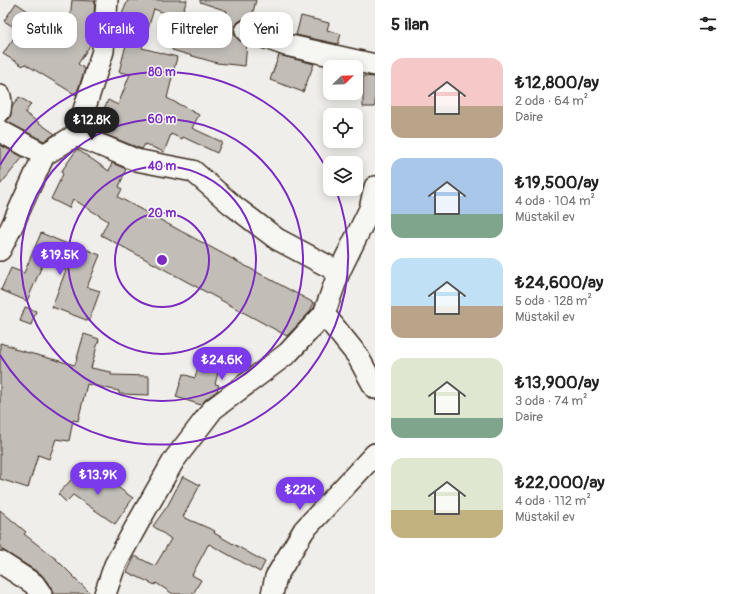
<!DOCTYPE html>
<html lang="tr">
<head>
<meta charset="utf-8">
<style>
	:root { --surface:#fff; --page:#f6f6f6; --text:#222; --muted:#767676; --accent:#7c3aed }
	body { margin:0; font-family:Pangolin,sans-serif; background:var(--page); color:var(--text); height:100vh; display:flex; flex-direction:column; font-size:15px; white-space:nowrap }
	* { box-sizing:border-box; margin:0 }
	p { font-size:13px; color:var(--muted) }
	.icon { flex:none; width:22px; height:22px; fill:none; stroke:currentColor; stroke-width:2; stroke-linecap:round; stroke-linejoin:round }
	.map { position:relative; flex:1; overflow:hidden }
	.sheet { display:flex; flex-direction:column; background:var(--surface); width:360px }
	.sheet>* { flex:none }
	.guide { position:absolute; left:12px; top:12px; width:303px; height:36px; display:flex; gap:8px }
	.needle { width:26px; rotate:67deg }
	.buttons { position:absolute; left:323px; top:60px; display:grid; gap:8px }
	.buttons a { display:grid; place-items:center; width:40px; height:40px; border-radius:8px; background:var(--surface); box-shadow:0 2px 10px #0003; font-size:20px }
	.price { position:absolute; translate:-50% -34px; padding:0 9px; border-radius:14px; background:var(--accent); color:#fff; font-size:13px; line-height:26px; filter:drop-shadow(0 1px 2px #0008) }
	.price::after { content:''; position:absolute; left:50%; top:24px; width:12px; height:9px; margin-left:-6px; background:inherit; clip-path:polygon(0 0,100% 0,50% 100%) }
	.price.current { background:#222; color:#fff }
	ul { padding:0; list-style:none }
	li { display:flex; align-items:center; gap:12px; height:100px; padding:0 16px }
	li span { display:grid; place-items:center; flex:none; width:112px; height:80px; border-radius:12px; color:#555 }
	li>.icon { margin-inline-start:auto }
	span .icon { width:48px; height:48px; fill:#fffc; stroke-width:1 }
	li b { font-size:17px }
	h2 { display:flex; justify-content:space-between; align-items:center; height:48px; padding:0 16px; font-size:17px }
	.chip { padding:0 14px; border-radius:12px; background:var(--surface); box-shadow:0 2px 10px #0003; font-size:14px; line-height:36px }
	.chip.current { background:var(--accent); color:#fff }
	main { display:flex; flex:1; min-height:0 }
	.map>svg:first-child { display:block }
	.building { fill:#c2bdb7; stroke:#3b2a1e }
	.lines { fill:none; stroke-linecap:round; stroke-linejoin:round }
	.minor-casing { stroke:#3b2a1e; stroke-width:24 }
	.minor { stroke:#f6f6f2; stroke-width:21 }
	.ring { fill:none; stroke:#7b2cbf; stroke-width:2 }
	.centre { fill:#7b2cbf; stroke:#f6f6f2; stroke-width:2 }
	.ring-label { font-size:12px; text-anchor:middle; font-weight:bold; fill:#7b2cbf; stroke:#f6f6f2; stroke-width:3; stroke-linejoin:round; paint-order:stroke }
</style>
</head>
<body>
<main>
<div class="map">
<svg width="375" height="594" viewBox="0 0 375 594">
	<rect width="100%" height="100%" fill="#efeeea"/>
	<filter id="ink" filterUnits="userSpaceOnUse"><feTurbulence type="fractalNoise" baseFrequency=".025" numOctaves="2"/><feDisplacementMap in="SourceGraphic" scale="8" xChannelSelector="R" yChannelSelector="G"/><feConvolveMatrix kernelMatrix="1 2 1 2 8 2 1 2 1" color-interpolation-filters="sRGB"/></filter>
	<g filter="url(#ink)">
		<g class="building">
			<path d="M 72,0 L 95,1 L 92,42 L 78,64 L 85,69 L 76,95 L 25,64 L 23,66 L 3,54 L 19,30 L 4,21 L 16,3 L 68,38 Z"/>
			<path d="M 128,0 L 187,0 L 180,19 L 154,9 L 142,48 L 177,57 L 167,98 L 199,115 L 192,128 L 222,142 L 217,153 L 183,137 L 182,139 L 171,134 L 164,152 L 145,144 L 142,149 L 139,148 L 94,130 L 108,100 L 118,105 L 130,74 L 119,72 L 127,41 L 116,38 L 122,14 Z"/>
			<path d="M 200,0 L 256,0 L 251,20 L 243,19 L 238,22 L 235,27 L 234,34 L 237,38 L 242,42 L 247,44 L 245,66 L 217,63 L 172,50 L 178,23 L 219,33 L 227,11 L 200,2 Z"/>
			<path d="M 301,16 L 329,23 L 327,30 L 341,34 L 338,44 L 296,35 Z"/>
			<path d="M 279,55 L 314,64 L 303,92 L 270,80 Z"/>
			<path d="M 363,76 L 375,77 L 375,107 L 363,107 Z"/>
			<path d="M 19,97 L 31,104 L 25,113 L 55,134 L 44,141 L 6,121 L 10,118 L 12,107 Z"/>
			<path d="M 0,145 L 23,157 L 0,185 Z"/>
			<path d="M 77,149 L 109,171 L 112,163 L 126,169 L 119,187 L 122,189 L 118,197 L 314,303 L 309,313 L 287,336 L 101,235 L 108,221 L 73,199 L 69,208 L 51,199 L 63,174 L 61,172 Z"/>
			<path d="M 41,233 L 77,248 L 78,246 L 100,255 L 87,287 L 100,291 L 89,321 L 52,307 L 66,270 L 44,261 L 27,301 L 1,290 L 11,268 L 24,273 Z"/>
			<path d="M 25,307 L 36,311 L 31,325 L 20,321 Z"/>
			<path d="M 84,334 L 99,339 L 91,368 L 111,372 L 111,375 L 149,376 L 149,395 L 119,394 L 119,391 L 87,384 L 78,421 L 73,420 L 69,441 L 56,439 L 49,459 L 38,455 L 28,488 L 0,479 L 0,343 L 14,347 L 14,349 L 75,365 Z"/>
			<path d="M 199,364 L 219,369 L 215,384 L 219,385 L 217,391 L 206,399 L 201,405 L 176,397 L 183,374 L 195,378 Z"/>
			<path d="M 82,468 L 101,486 L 106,479 L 133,498 L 115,524 L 73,495 L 66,502 L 58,494 Z"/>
			<path d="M 183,476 L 200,485 L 183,517 L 215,531 L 214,533 L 265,562 L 260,572 L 209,544 L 209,545 L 208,545 L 192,575 L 201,580 L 193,594 L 173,594 L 156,583 L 155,585 L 127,572 L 135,556 L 155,566 L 171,539 L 153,526 L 168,505 Z"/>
			<path d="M 0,510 L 26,532 L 24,534 L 56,559 L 91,594 L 53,594 L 51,587 L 41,574 L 4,551 L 0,548 Z"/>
		</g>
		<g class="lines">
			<defs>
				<g id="minor">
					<path d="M 246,31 L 286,45 L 375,65"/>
					<path d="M 0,96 L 1,102 L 0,111"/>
					<path d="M 0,131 L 44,155"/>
					<path d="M 76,135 L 136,160 L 193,171 L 231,204 L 277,239 L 339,272"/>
					<path d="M 0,250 L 12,226 L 44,155 L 76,135 L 103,51 L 107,0"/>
					<path d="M 324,314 L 357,355 L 375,388"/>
					<path d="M 0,562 L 34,584 L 41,594"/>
					<path d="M 105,594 L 115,565 L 138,523 L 174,460 L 213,409 L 288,353 L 324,314 L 339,272 L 370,209 L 375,187"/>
					<path d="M 272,594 L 276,577 L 304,530 L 375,454"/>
				</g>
			</defs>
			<use href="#minor" class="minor-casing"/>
			<use href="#minor" class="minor"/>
		</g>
	</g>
	<g class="ring">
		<circle cx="162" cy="260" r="47"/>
		<circle cx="162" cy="260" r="94"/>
		<circle cx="162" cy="260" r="141"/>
		<path d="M0 165A188 188 0 0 1 330 175M336 190A188 188 0 0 1 0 355"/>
	</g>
	<circle cx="162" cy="260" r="6" class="centre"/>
	<g class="ring-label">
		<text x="162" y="76">80 m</text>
		<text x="162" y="123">60 m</text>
		<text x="162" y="170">40 m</text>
		<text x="162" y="217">20 m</text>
	</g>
</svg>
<div class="buttons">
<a><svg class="needle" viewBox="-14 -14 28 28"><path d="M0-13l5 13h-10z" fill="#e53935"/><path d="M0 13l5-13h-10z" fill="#767676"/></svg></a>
<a><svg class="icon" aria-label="locate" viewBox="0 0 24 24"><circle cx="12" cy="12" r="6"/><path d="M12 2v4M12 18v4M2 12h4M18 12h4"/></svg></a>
<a><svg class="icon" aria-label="layers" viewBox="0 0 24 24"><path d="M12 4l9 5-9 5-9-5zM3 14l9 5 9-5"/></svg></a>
</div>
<b class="price current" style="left:92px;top:141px">₺12.8K</b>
<b class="price" style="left:60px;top:276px">₺19.5K</b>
<b class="price" style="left:222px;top:381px">₺24.6K</b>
<b class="price" style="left:98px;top:496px">₺13.9K</b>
<b class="price" style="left:300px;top:511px">₺22K</b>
<div class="guide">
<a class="chip">Satılık</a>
<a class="chip current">Kiralık</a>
<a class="chip">Filtreler</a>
<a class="chip">Yeni</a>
</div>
</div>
<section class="sheet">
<h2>5 ilan<svg class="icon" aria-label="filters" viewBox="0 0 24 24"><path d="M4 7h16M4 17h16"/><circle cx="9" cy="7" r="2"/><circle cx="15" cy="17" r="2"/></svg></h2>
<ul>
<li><span style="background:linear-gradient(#f6c9c9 60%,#b9a48a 0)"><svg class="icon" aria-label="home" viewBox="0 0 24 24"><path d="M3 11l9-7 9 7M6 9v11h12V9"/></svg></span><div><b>₺12,800/ay</b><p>2 oda · 64 m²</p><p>Daire</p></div></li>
<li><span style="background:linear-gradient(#a9c7e8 70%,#7fa58c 0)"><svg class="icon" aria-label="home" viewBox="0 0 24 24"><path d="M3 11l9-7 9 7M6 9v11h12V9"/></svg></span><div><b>₺19,500/ay</b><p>4 oda · 104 m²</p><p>Müstakil ev</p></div></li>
<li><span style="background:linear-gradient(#bfe0f5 60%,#b9a48a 0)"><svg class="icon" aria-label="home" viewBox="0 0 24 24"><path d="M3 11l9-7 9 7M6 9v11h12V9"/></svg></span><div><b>₺24,600/ay</b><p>5 oda · 128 m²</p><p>Müstakil ev</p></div></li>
<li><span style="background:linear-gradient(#dfe7d0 75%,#7fa58c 0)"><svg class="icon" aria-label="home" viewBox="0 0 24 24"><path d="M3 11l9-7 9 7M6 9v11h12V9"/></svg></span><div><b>₺13,900/ay</b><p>3 oda · 74 m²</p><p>Daire</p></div></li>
<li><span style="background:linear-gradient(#dfe7d0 65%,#c2b280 0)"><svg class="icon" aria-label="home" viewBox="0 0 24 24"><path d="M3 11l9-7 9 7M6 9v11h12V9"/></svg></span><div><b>₺22,000/ay</b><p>4 oda · 112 m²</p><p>Müstakil ev</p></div></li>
</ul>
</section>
</main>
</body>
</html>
